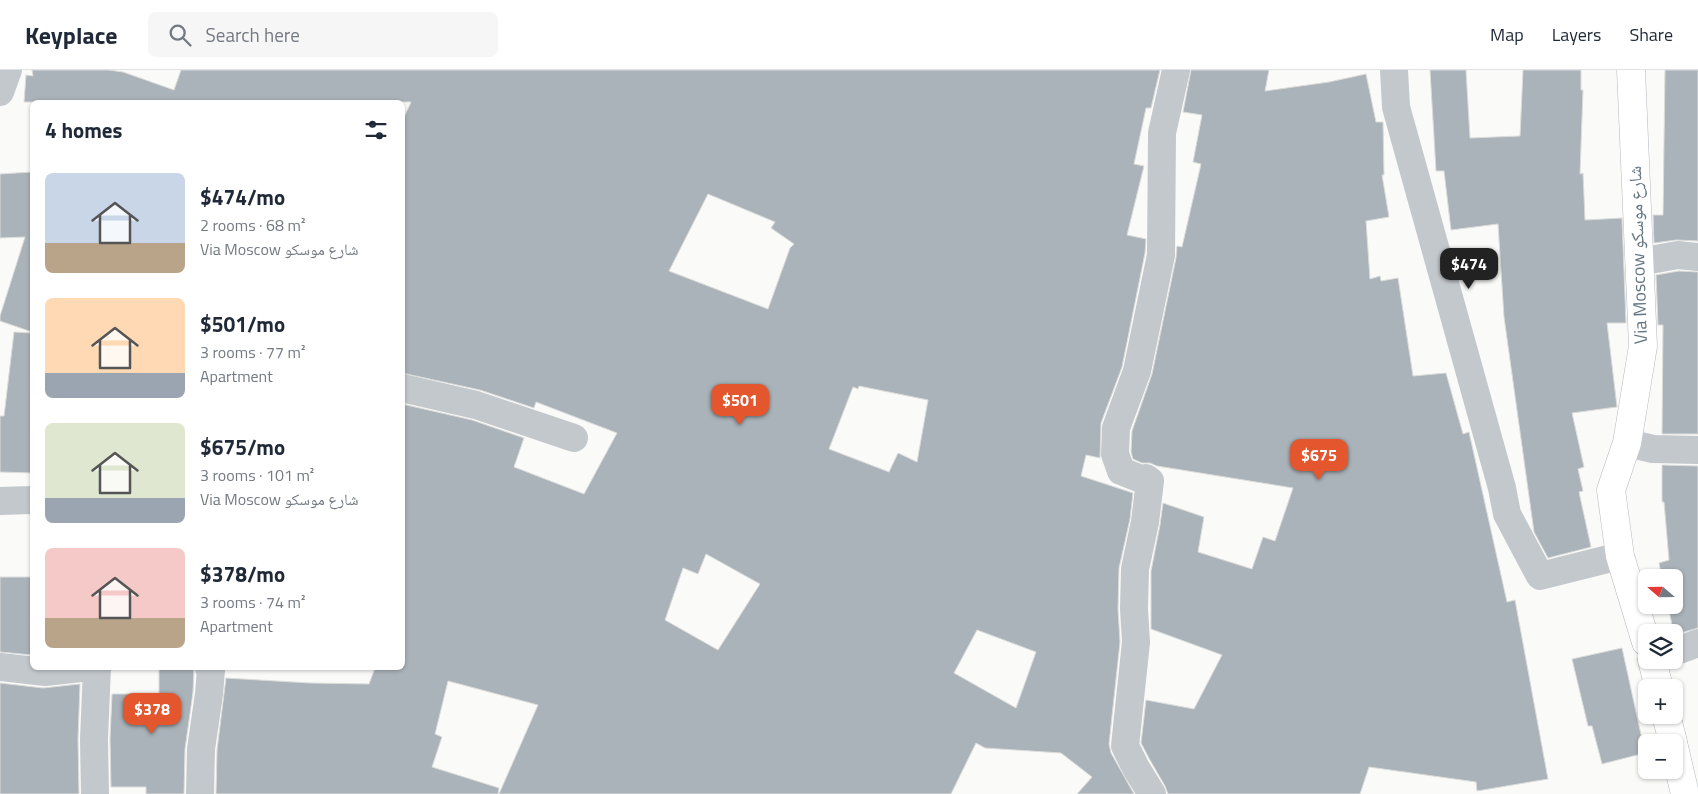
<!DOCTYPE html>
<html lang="en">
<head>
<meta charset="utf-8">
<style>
	:root { --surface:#fff; --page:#f6f6f7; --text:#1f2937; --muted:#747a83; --line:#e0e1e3; --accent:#e4572e }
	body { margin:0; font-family:"Titillium Web","Noto Naskh Arabic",sans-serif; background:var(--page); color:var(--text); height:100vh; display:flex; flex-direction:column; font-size:19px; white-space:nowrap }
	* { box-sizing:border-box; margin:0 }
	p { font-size:16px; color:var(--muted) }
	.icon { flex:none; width:28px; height:28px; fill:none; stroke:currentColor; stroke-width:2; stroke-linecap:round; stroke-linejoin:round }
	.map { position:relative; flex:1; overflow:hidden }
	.drawer { position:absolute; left:30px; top:30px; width:375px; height:570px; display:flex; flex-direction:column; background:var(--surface); border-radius:8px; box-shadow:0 1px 4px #0004 }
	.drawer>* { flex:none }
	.needle { width:32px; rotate:290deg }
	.controls { position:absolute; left:1638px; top:499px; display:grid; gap:10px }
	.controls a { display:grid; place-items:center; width:45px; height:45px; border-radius:8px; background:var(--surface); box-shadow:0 1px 4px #0004; font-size:25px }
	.price { position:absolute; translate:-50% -42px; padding:0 11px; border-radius:10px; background:var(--accent); color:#fff; font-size:16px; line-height:32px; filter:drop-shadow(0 1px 2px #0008) }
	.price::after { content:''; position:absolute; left:50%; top:30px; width:15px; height:11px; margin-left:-8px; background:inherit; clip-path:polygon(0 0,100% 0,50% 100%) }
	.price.selected { background:#222; color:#fff }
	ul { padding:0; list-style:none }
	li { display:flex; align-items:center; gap:15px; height:125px; padding:0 15px }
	li span { display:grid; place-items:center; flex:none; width:140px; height:100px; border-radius:8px; color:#555 }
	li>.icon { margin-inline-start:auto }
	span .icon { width:60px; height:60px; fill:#fffc; stroke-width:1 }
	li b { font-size:21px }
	h2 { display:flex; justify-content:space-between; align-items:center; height:60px; padding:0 15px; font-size:21px }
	header { display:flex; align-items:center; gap:30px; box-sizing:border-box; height:70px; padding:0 25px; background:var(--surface); border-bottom:1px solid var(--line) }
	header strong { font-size:24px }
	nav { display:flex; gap:28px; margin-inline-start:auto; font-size:18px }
	.search { width:350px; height:45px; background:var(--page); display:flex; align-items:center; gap:12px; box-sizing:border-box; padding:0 18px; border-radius:8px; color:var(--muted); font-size:19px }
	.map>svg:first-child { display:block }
	.building { fill:#aab3b9; stroke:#dcdcda; fill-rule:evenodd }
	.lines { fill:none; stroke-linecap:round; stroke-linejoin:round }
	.secondary-casing { stroke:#b3babf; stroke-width:29 }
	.street { stroke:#c3c8cc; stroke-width:28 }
	.secondary { stroke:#fff; stroke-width:28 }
	.labels { text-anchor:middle; stroke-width:5; stroke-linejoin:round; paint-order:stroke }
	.street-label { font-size:18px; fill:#657683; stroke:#fff }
</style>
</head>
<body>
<header>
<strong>Keyplace</strong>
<div class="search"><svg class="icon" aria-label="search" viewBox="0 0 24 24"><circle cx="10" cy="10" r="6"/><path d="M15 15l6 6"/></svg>Search here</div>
<nav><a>Map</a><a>Layers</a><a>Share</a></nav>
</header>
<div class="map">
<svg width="1698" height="724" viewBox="0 0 1698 724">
	<rect width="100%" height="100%" fill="#fafaf8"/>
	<g class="building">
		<path d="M 32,0 L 109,0 L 123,2 L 174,20 L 181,0 L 1160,0 L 1151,38 L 1146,38 L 1134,94 L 1144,96 L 1127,165 L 1146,169 L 1145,183 L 1122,297 L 1101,353 L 1100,388 L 1086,385 L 1081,406 L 1133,423 L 1130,449 L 1119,498 L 1118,539 L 1120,572 L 1109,674 L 1111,683 L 1134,724 L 1077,724 L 1092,707 L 1061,683 L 985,678 L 976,673 L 951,724 L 499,724 L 538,635 L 448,611 L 435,664 L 442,667 L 432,697 L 499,718 L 498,724 L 216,724 L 217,680 L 226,608 L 310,613 L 369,614 L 375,598 L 402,598 L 402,334 L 472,350 L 524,368 L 514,397 L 584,424 L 617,363 L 536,332 L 534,338 L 480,320 L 402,303 L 402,52 L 411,32 L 24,32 L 26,5 L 33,6 ZM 708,124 L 775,152 L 771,158 L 794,174 L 790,178 L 768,239 L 669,201 ZM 859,316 L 928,330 L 917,392 L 898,383 L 889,402 L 829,379 L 853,317 L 858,319 ZM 706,484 L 760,514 L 718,580 L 665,550 L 683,498 L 698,504 ZM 977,560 L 1036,582 L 1016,638 L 954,603 Z"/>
		<path d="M 1191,0 L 1269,0 L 1265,21 L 1329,12 L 1366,4 L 1376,52 L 1383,52 L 1384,105 L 1382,105 L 1389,147 L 1366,151 L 1370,209 L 1380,206 L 1381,211 L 1398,208 L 1413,306 L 1446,303 L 1463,364 L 1469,362 L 1507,532 L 1515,530 L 1548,709 L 1477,721 L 1476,712 L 1369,697 L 1360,724 L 1168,724 L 1165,716 L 1150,690 L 1141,673 L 1146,630 L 1194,639 L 1222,585 L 1151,559 L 1151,501 L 1160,455 L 1163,433 L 1204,447 L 1198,482 L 1252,499 L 1263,467 L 1275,471 L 1293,418 L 1157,396 L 1150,393 L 1142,393 L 1133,389 L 1131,382 L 1132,361 L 1152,304 L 1176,188 L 1177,176 L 1182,177 L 1201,94 L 1193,92 L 1202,45 L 1183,42 Z"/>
		<path d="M 1430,0 L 1466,0 L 1470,68 L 1520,66 L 1523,0 L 1581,0 L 1581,20 L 1583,20 L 1580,104 L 1583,103 L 1585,150 L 1622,148 L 1626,253 L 1607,253 L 1617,337 L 1572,343 L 1584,397 L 1578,399 L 1583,421 L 1579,422 L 1591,477 L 1548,488 L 1534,462 L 1504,247 L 1498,154 L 1451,160 L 1444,101 L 1436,101 Z"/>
		<path d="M 1665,0 L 1698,0 L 1698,171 L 1676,170 L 1654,173 L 1653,145 L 1663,145 Z"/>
		<path d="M 32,102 L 32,262 L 0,251 L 0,246 L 25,167 L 0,168 L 0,104 Z"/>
		<path d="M 1679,201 L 1698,202 L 1698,364 L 1662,364 L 1663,255 L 1658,255 L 1656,205 Z"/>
		<path d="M 14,262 L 32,263 L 32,403 L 0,402 L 0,346 L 4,346 Z"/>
		<path d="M 1662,395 L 1698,396 L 1698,558 L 1674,565 L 1668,535 L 1674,535 L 1674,508 L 1662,508 L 1659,493 L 1669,490 L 1664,432 L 1662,432 Z"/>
		<path d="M 0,507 L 32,507 L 32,585 L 0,582 Z"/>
		<path d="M 1622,578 L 1645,683 L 1602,694 L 1592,656 L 1588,656 L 1572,589 Z"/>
		<path d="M 159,598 L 194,598 L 193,622 L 185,679 L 184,724 L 146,724 L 146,717 L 111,717 L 110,669 L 112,624 L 159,624 Z"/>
		<path d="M 0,613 L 43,618 L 80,614 L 78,669 L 79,724 L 0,724 Z"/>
	</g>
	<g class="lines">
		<defs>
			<g id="secondary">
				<path d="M 1631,0 L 1643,276 L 1627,373 L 1611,420 L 1620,486 L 1646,572"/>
				<path d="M 1652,590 L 1659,618"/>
				<path d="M 1666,645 L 1673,672"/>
				<path d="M 1674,677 L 1685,724"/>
			</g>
		</defs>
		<use href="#secondary" class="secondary-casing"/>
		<g class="street">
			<path d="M 1394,0 L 1396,37 L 1502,418 L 1507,444 L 1540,506 L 1620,486"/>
			<path d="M 0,22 L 8,0"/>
			<path d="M 1639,192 L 1678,185 L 1698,187"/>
			<path d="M 402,318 L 476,335 L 574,368"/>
			<path d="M 1627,373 L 1653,379 L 1698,380"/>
			<path d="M 0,431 L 32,430"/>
			<path d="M 1674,582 L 1698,573"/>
			<path d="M 0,597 L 45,602 L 81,598"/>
			<path d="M 95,724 L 94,669 L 97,598"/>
			<path d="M 200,724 L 201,679 L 209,624 L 211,600 L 209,598"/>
			<path d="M 1152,724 L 1136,698 L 1125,676 L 1136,572 L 1134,539 L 1135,499 L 1145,452 L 1150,411 L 1146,408 L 1141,409 L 1121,401 L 1115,384 L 1116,358 L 1137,301 L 1161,185 L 1162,63 L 1176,0"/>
		</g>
		<use href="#secondary" class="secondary"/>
	</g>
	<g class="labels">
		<g class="street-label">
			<text transform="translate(1638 185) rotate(-92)" y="6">Via Moscow شارع موسكو</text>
		</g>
	</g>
</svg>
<div class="controls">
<a><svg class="needle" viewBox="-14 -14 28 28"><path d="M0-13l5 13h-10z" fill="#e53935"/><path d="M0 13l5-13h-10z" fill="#747a83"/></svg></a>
<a><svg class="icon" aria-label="layers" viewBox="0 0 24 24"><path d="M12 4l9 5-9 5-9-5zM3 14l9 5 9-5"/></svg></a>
<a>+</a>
<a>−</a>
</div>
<b class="price selected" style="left:1469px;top:220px">$474</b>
<b class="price" style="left:740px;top:356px">$501</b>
<b class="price" style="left:1319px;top:411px">$675</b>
<b class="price" style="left:152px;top:665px">$378</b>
<section class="drawer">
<h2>4 homes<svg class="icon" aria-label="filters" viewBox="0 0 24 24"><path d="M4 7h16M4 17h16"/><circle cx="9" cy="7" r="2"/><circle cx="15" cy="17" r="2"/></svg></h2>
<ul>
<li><span style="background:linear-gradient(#c9d6e8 70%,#b9a48a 0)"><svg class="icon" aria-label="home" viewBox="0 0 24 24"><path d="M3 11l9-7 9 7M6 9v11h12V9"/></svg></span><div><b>$474/mo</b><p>2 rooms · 68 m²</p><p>Via Moscow شارع موسكو</p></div></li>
<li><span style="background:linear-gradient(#ffd9b3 75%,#9aa5b1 0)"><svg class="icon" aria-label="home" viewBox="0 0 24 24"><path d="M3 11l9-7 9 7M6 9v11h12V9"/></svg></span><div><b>$501/mo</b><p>3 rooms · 77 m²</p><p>Apartment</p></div></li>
<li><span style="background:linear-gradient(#dfe7d0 75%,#9aa5b1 0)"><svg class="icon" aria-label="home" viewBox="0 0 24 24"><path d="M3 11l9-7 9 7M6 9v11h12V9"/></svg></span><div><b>$675/mo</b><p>3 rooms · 101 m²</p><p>Via Moscow شارع موسكو</p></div></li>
<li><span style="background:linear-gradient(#f6c9c9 70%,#b9a48a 0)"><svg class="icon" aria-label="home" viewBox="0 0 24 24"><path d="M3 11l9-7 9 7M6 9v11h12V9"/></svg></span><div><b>$378/mo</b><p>3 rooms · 74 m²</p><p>Apartment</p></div></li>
</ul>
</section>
</div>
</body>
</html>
